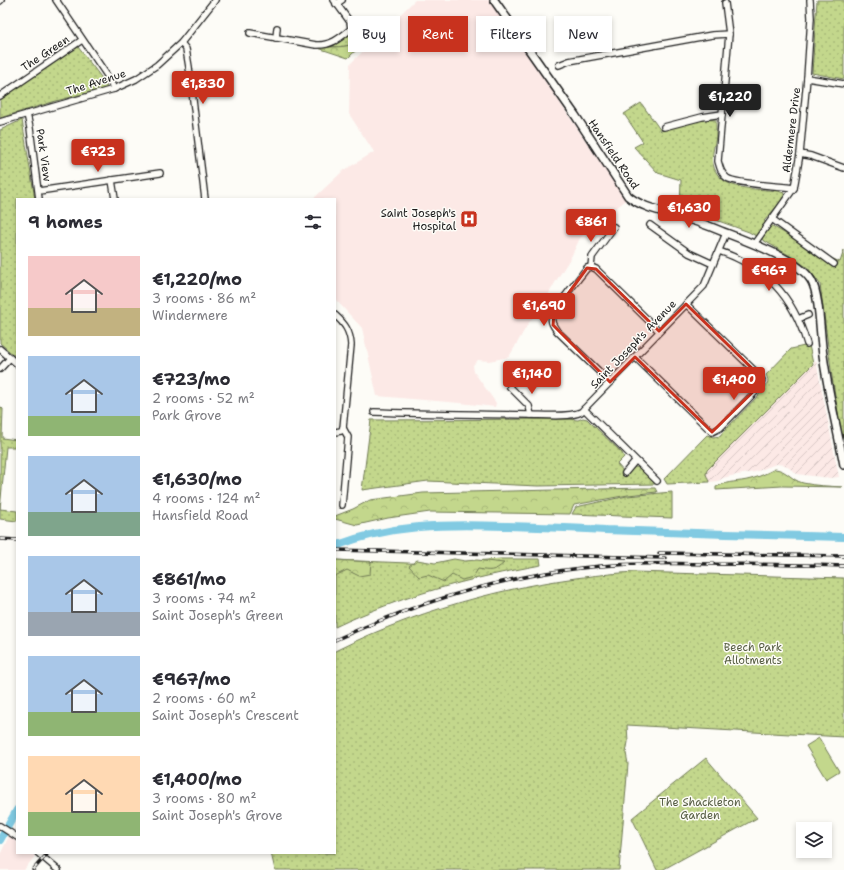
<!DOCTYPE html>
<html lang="en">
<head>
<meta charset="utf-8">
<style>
	:root { --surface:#fff; --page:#f7f7f7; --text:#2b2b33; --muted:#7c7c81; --accent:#c8321e }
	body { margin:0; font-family:"Shantell Sans",sans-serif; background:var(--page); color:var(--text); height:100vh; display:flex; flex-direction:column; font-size:15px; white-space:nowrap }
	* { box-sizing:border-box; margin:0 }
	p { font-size:13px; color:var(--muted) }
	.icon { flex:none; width:22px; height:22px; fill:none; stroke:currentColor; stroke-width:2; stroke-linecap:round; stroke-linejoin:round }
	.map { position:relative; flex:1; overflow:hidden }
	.sheet { position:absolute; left:16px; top:198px; width:320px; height:656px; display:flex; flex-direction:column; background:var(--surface); border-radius:0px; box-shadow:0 2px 6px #0003 }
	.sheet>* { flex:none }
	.banner { position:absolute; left:348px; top:16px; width:380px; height:36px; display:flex; gap:8px }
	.tools { position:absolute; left:796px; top:822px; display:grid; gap:8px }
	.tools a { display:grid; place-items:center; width:36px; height:36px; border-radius:0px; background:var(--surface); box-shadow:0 2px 6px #0003; font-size:20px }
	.price { position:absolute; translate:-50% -34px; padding:0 9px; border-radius:4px; background:var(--accent); color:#fff; font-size:13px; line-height:26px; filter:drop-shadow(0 1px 2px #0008) }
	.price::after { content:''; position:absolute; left:50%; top:24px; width:12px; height:9px; margin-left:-6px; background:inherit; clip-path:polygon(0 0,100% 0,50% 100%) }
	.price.on { background:#222; color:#fff }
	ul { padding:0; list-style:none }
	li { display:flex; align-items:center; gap:12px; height:100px; padding:0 12px }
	li span { display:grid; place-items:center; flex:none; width:112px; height:80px; border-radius:0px; color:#555 }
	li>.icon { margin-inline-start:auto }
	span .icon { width:48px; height:48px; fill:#fffc; stroke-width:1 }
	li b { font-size:17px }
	h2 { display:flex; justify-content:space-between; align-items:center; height:48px; padding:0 12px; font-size:17px }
	.pill { padding:0 14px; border-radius:0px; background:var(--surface); box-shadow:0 2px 6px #0003; font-size:14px; line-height:36px }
	.pill.on { background:var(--accent); color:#fff }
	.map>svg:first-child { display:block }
	.built { fill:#fce9e6 }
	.industrial { fill:url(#industrial-furrows) }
	.green { fill:url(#green-dots); stroke:#707a54 }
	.forest { fill:url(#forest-crowns); stroke:#707a54 }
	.pitch { fill:#c3d78c; stroke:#707a54 }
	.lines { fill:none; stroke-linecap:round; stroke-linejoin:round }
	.canal { stroke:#81cae2; stroke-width:8 }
	.minor-casing { stroke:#1c1c1c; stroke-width:8 }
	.tertiary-casing { stroke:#1c1c1c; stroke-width:10 }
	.minor { stroke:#fdfcf7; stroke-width:5.5 }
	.tertiary { stroke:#fdfcf7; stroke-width:7 }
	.rail-casing { stroke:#1c1c1c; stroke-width:3.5 }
	.rail { stroke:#fdfcf7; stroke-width:2; stroke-dasharray:6; stroke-linecap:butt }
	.marked { fill:#c8321e; fill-opacity:0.2; stroke:#c8321e; stroke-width:3; stroke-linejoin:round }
	.labels { text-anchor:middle; stroke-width:3; stroke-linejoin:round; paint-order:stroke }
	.street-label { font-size:11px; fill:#1c1c1c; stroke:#fdfcf7 }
	.poi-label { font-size:11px; fill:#1c1c1c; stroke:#fdfcf7; text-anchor:end }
	.park-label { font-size:11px; fill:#565d43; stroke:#fdfcf7 }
</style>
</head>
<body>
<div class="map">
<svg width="844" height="870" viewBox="0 0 844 870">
	<defs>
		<pattern id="industrial-furrows" width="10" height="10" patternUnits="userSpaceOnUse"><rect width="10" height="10" fill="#fce9e6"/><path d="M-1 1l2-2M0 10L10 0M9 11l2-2" fill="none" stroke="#d7c7c5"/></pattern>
		<pattern id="green-dots" width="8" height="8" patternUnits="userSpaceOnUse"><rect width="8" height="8" fill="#c3d78c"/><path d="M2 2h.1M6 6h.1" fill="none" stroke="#a7b878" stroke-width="1.8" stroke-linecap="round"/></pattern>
		<pattern id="forest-crowns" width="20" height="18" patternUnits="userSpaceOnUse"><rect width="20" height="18" fill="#c3d78c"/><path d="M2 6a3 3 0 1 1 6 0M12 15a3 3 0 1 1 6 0" fill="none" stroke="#a7b878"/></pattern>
	</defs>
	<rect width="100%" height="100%" fill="#fdfcf7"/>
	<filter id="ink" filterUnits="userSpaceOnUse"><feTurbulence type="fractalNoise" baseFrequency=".025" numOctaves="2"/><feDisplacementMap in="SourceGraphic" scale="8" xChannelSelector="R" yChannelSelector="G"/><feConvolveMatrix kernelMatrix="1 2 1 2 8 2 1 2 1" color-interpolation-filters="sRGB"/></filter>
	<g filter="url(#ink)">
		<g class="built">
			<path d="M 415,0 L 490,0 L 626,200 L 580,238 L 571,257 L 556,281 L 543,304 L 528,324 L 509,357 L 489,361 L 478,360 L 473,365 L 474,372 L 496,403 L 495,407 L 460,403 L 377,396 L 362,328 L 335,299 L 335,199 L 313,199 L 343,171 L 374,152 L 349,114 L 350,64 Z"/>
			<path d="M 9,836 L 17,842 L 17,853 L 31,853 L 35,856 L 24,870 L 0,870 L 0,855 Z"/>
		</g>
		<path class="industrial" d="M 816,361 L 839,477 L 830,478 L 804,475 L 797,474 L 785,465 L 776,464 L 755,472 L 731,476 L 723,478 L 718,481 L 709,482 L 706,474 L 707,470 Z"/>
		<g class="green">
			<path d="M 817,0 L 844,0 L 844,79 L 812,73 Z"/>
			<path d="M 350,32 L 354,36 L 358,36 L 350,45 L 341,47 L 330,46 Z"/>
			<path d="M 78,47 L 104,81 L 107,88 L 56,101 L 0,118 L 0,99 Z"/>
			<path d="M 641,103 L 661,131 C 678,124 697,118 716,120 C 716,126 716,131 716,136 C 715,144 711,156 713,164 C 719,192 756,188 778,191 L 784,193 L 784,198 L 764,221 L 813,250 L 840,262 L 844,250 L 844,448 L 832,377 L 820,284 L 808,268 L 792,257 L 749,232 L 680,207 L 681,180 L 658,173 L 634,147 L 643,142 L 624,114 Z"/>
			<path d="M 22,120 L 35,199 L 17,199 L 17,358 L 0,343 L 0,130 Z"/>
			<path d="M 809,345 L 813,364 L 707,470 L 706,474 L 709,482 L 667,484 L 664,479 L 707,435 L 713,437 L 721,436 L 721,434 L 762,392 C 767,386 770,381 766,375 L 791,349 Z"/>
			<path d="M 0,406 L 3,409 L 2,438 L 17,440 L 17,447 L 6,447 L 0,509 L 17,511 L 17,521 L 0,519 Z"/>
			<path d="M 583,418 L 587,419 L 622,453 L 624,457 L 617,464 L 626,474 L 635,467 L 640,468 L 656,484 L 538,486 L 428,481 L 362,490 L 371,420 L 567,419 L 578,420 Z"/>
			<path d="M 672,492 L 672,518 L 572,514 L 576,507 L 627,496 Z"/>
			<path d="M 501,559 L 540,559 L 541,565 C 470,578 400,596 335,627 L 335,560 L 432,564 Z"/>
			<path d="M 634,572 L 844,578 L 844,737 L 627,725 L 628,742 L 626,753 L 628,764 L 619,870 L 275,870 L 271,853 L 335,853 L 335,651 C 427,605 531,579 634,572 Z"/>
			<path d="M 706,758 L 757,818 L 662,870 L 657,870 L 632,818 Z"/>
		</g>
		<g class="forest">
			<path d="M 366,32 L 375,32 L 348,58 L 318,48 C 330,46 339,48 350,45 L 358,36 Z"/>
			<path d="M 775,469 C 787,470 791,480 803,483 C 816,486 829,486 842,487 L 782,486 L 716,490 L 716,487 C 730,480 737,483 751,479 C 759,477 767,473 775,469 Z"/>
			<path d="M 644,488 L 655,488 L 657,492 L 628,495 L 574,505 L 570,514 L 430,512 L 388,518 L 357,525 L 335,519 L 335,516 L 353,509 L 370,500 L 423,493 Z"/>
			<path d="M 454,559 L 465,561 L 477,560 L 504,563 C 494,572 490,571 478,569 L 473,577 L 462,580 L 452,575 L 444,582 L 428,575 L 419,577 L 409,566 L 417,560 L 435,563 Z"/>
			<path d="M 335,560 L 371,562 L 370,574 L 359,576 L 347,570 L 335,576 Z"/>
		</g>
		<path class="pitch" d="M 819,738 L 839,771 L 826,779 L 806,746 Z"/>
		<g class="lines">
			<g class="canal">
				<path d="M 335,546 C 392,524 445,524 505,526 C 538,527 572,528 605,530 C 685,533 764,535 844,537"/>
				<path d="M 0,840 L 17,810"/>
			</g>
			<defs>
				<g id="minor">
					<path d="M 56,0 L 108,77 L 114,89"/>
					<path d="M 0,1 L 1,0"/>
					<path d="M 725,3 L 729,34 L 718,161 C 720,168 721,173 727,178 C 736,184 781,186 794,188"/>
					<path d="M 336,4 L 342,0"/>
					<path d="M 250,33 L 316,45 C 331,46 340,38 351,29 L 350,22 L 334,0"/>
					<path d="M 276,38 L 277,28"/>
					<path d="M 181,43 L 186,49 L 189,67 L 205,199"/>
					<path d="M 559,65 L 569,61 L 712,35 L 729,34"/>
					<path d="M 807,78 L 844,84"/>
					<path d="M 0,96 L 82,40"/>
					<path d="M 27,114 L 30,128 L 39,199"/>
					<path d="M 0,122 L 114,89 L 136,79 L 157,65 L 181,43 L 215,0"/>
					<path d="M 664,127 L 702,117 L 722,114"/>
					<path d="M 800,154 L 811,156 L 844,168"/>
					<path d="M 112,180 L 115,199"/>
					<path d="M 39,191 L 160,173"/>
					<path d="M 772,219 L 834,264"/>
					<path d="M 650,225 L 689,253 L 713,264"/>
					<path d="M 754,244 L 794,188 L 800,154 L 807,78 L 811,18 L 810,0"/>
					<path d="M 719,251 C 766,267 793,296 807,344"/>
					<path d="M 591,267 L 587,268 C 581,276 554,309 552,316 C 550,322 554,327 557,331 L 610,382"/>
					<path d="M 591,267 L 596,269 L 659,331"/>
					<path d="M 591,267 L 592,257 L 614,227"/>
					<path d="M 335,315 C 345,324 350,331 351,345 L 343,428"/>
					<path d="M 798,319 L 808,315"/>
					<path d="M 0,349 L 17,364"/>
					<path d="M 635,357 L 712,432 L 720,428 L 760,387 L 762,380 L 760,376 L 686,304"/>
					<path d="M 0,369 L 10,358"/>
					<path d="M 510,387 L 529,406 L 531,415"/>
					<path d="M 584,409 L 657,481"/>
					<path d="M 374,412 C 426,414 477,414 529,415 C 543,415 568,418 581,412 L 704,286 L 726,233"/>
					<path d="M 335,432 L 341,431 L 343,428"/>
					<path d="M 625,473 L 635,461"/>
					<path d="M 342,505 L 348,437 L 343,428"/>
					<path d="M 0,826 L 17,837"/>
					<path d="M 38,853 L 58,870"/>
				</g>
				<path id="tertiary" d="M 494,0 L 575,115 L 628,196 C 644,209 664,211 684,218 C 697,221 709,226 721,231 C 744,240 798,259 811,280 C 820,294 820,337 823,355 C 828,392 837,428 844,465"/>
			</defs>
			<use href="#minor" class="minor-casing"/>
			<use href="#tertiary" class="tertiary-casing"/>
			<use href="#minor" class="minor"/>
			<use href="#tertiary" class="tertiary"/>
			<defs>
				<g id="rail">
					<path d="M 0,539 L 17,540"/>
					<path d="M 335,550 L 665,558"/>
					<path d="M 659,553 L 844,556"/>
					<path d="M 335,640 C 413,604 496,578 581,568 C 624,563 667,563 711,564 C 755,564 800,565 844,566"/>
					<path d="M 33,870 L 48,853"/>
				</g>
			</defs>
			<use href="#rail" class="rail-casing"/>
			<use href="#rail" class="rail"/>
		</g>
	</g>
	<path class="marked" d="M 587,268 L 596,269 L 659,331 L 686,304 L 760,376 L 762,383 L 712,432 L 635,357 L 610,382 L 553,325 L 554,313 Z"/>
	<defs>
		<symbol id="hospital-square" viewBox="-11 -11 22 22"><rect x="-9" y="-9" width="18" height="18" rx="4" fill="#c8321e" stroke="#fdfcf7"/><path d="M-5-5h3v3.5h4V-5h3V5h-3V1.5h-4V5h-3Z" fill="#fff"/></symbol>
	</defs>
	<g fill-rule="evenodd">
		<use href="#hospital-square" x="459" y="209" width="20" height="20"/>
	</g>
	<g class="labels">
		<g class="street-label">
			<text transform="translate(45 53) rotate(-34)" y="4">The Green</text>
			<text transform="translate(96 82) rotate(-18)" y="4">The Avenue</text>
			<text transform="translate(791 130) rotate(-83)" y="4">Aldermere Drive</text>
			<text transform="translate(614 154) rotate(56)" y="4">Hansfield Road</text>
			<text transform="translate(44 155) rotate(82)" y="4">Park View</text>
			<text transform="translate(633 344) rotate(-46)" y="4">Saint Joseph's Avenue</text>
		</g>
		<g class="poi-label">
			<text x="456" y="217">Saint Joseph's<tspan x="456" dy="13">Hospital</tspan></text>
		</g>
		<g class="park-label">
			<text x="753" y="651">Beech Park<tspan x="753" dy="13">Allotments</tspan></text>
			<text x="700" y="806">The Shackleton<tspan x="700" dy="13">Garden</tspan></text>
		</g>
	</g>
</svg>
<div class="tools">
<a><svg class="icon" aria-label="layers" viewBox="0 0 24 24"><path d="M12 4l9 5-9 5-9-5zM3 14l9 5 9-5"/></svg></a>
</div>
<b class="price" style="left:203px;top:105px">€1,830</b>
<b class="price on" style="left:730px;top:118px">€1,220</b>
<b class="price" style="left:98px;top:173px">€723</b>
<b class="price" style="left:689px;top:229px">€1,630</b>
<b class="price" style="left:591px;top:243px">€861</b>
<b class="price" style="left:769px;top:292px">€967</b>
<b class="price" style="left:544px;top:327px">€1,690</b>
<b class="price" style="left:532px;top:395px">€1,140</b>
<b class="price" style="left:734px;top:401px">€1,400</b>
<div class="banner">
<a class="pill">Buy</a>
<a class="pill on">Rent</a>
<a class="pill">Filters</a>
<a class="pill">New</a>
</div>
<section class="sheet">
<h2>9 homes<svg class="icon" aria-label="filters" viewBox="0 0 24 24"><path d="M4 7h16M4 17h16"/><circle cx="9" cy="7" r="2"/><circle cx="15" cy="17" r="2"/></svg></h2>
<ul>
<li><span style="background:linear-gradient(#f6c9c9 65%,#c2b280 0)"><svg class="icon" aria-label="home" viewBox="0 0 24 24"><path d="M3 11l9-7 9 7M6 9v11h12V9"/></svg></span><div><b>€1,220/mo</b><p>3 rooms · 86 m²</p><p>Windermere</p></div></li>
<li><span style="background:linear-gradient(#a9c7e8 75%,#8fb573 0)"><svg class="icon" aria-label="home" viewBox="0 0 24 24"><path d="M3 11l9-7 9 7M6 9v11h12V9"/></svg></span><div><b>€723/mo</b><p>2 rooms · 52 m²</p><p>Park Grove</p></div></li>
<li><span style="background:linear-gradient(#a9c7e8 70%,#7fa58c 0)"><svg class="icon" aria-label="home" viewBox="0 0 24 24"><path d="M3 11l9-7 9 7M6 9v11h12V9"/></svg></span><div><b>€1,630/mo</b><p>4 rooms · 124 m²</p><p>Hansfield Road</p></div></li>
<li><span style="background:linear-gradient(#a9c7e8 70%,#9aa5b1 0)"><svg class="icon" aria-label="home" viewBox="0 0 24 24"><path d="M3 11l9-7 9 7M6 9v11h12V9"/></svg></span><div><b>€861/mo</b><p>3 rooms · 74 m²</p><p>Saint Joseph's Green</p></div></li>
<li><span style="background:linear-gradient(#a9c7e8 70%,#8fb573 0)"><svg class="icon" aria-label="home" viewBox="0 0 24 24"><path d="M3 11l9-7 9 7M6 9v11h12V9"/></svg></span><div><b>€967/mo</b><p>2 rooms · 60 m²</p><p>Saint Joseph's Crescent</p></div></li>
<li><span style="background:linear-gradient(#ffd9b3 70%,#8fb573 0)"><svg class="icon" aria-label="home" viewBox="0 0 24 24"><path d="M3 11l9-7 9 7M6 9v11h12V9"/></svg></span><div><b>€1,400/mo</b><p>3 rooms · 80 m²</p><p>Saint Joseph's Grove</p></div></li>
</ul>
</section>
</div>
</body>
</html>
